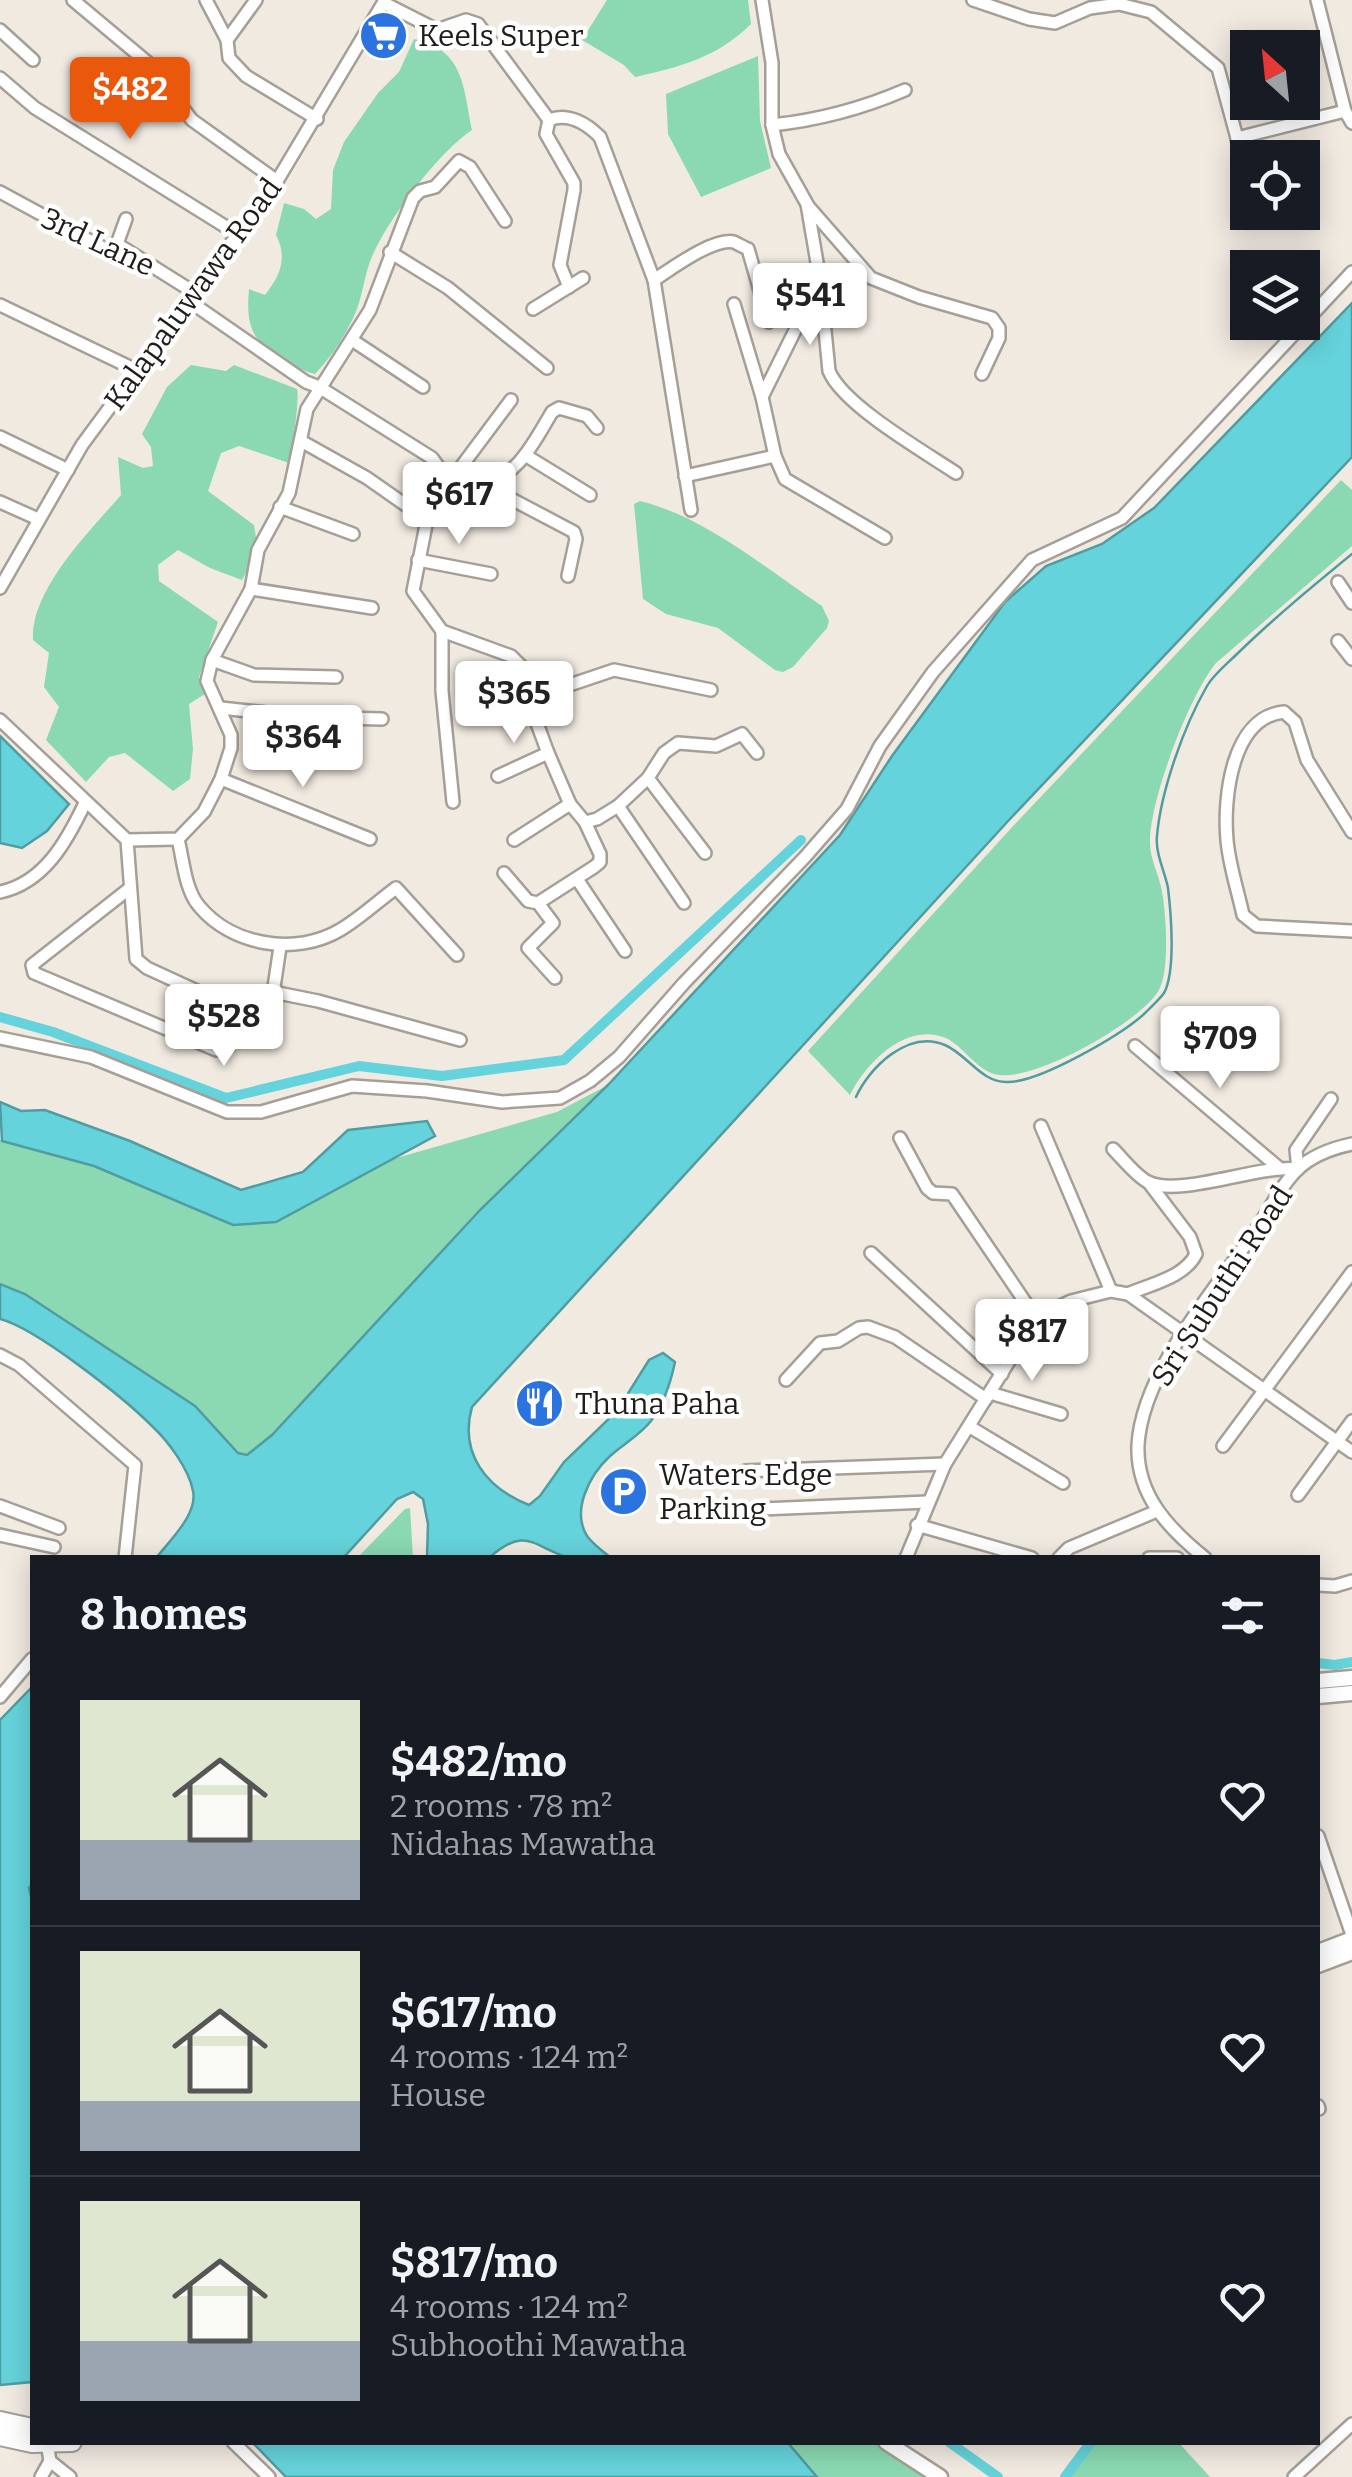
<!DOCTYPE html>
<html lang="en">
<head>
<meta charset="utf-8">
<style>
	:root { --surface:#171b24; --page:#242831; --text:#f1f3f6; --muted:#9ea1a6; --line:#363941; --accent:#ea580c }
	body { margin:0; font-family:Bitter,serif; background:var(--page); color:var(--text); height:100vh; display:flex; flex-direction:column; font-size:38px; white-space:nowrap }
	* { box-sizing:border-box; margin:0 }
	p { font-size:32px; color:var(--muted) }
	.icon { flex:none; width:55px; height:55px; fill:none; stroke:currentColor; stroke-width:2; stroke-linecap:round; stroke-linejoin:round }
	.map { position:relative; flex:1; overflow:hidden }
	.drawer { position:absolute; left:30px; top:1555px; width:1290px; height:890px; display:flex; flex-direction:column; background:var(--surface); border-radius:0px; box-shadow:0 5px 25px #0003 }
	.drawer>* { flex:none }
	.needle { width:65px; rotate:333deg }
	.buttons { position:absolute; left:1230px; top:30px; display:grid; gap:20px }
	.buttons a { display:grid; place-items:center; width:90px; height:90px; border-radius:0px; background:var(--surface); box-shadow:0 5px 25px #0003; font-size:50px }
	.price { position:absolute; translate:-50% -85px; padding:0 22px; border-radius:10px; background:#fff; color:#222; font-size:32px; line-height:65px; filter:drop-shadow(0 2px 5px #0008) }
	.price::after { content:''; position:absolute; left:50%; top:60px; width:30px; height:22px; margin-left:-15px; background:inherit; clip-path:polygon(0 0,100% 0,50% 100%) }
	.price.active { background:var(--accent); color:#fff }
	ul { padding:0; list-style:none }
	li { display:flex; align-items:center; gap:30px; height:250px; padding:0 50px }
	li+li { border-top:2px solid var(--line) }
	li span { display:grid; place-items:center; flex:none; width:280px; height:200px; border-radius:0px; color:#555 }
	li>.icon { margin-inline-start:auto }
	span .icon { width:120px; height:120px; fill:#fffc; stroke-width:1 }
	li b { font-size:42px }
	h2 { display:flex; justify-content:space-between; align-items:center; height:120px; padding:0 50px; font-size:42px }
	.map>svg:first-child { display:block }
	.green { fill:#8ad9b2 }
	.water { fill:#65d3db; stroke:#509ca1; stroke-width:2.5 }
	.lines { fill:none; stroke-linecap:round; stroke-linejoin:round }
	.stream { stroke:#509ca1; stroke-width:2.5 }
	.canal { stroke:#65d3db; stroke-width:10 }
	.minor-casing { stroke:#a69f97; stroke-width:16 }
	.major-casing { stroke:#a69f97; stroke-width:19 }
	.highway-casing { stroke:#a69f97; stroke-width:22 }
	.minor { stroke:#fff; stroke-width:11 }
	.major { stroke:#fff; stroke-width:14 }
	.highway { stroke:#fff; stroke-width:18 }
	.labels { text-anchor:middle; stroke-width:9; stroke-linejoin:round; paint-order:stroke }
	.poi-label { font-size:30px; fill:#1f1c19; stroke:#fff; text-anchor:start }
	.street-label { font-size:30px; fill:#1f1c19; stroke:#fff }
</style>
</head>
<body>
<div class="map">
<svg width="1352" height="2477" viewBox="0 0 1352 2477">
	<rect width="100%" height="100%" fill="#f1eae1"/>
	<g class="green">
		<path d="M 607,0 L 748,0 L 751,24 C 718,57 680,67 635,77 L 624,65 L 582,40 Z"/>
		<path d="M 414,39 C 465,50 463,88 472,130 C 439,152 393,213 375,250 C 365,269 364,290 357,309 C 349,330 331,358 315,374 C 296,370 258,348 252,329 C 247,316 248,302 249,289 L 265,295 C 280,276 288,258 276,235 L 284,203 L 304,209 L 316,219 L 331,209 L 333,170 L 344,142 L 378,93 L 399,72 Z"/>
		<path d="M 758,56 L 760,121 L 771,168 L 701,197 L 668,134 L 666,94 Z"/>
		<path d="M 191,365 L 226,371 L 234,365 L 297,389 C 300,397 292,453 289,463 L 239,446 L 221,453 L 208,491 L 254,525 L 258,550 L 242,580 L 210,568 L 178,550 L 158,565 L 159,581 L 218,622 L 199,677 L 205,694 L 189,704 L 193,749 L 190,779 L 173,791 L 125,753 L 109,757 L 86,782 L 46,740 L 59,707 L 44,687 L 49,653 L 33,640 C 30,590 90,531 121,495 L 118,457 L 143,468 L 153,466 L 151,447 L 142,434 L 167,387 Z"/>
		<path d="M 1341,480 L 1352,490 L 1352,546 L 1216,663 C 1189,696 1151,797 1150,840 C 1149,858 1159,874 1162,891 C 1166,915 1170,969 1159,990 C 1141,1022 1030,1085 994,1074 C 975,1068 964,1047 946,1038 C 906,1021 865,1064 850,1095 L 808,1051 L 1014,825 Z"/>
		<path d="M 640,501 C 706,517 766,569 822,606 L 829,621 L 827,628 L 793,667 L 783,672 L 775,670 L 718,628 L 666,614 L 643,599 L 634,504 Z"/>
		<path d="M 608,1085 L 480,1210 L 272,1435 L 246,1455 L 238,1453 L 195,1406 L 17,1290 L 0,1284 L 0,1140 L 94,1166 L 233,1225 L 276,1222 L 386,1161 L 557,1112 Z"/>
		<path d="M 410,1508 L 413,1557 L 358,1557 L 405,1509 Z"/>
		<path d="M 788,2443 L 886,2443 L 940,2477 L 817,2477 Z"/>
		<path d="M 1091,2443 L 1179,2443 L 1210,2477 L 1065,2477 Z"/>
	</g>
	<g class="water">
		<path d="M 1352,303 L 1352,457 L 1009,820 L 472,1407 C 459,1453 486,1488 529,1505 L 540,1496 L 564,1462 L 617,1411 L 649,1360 L 663,1353 L 675,1362 C 671,1381 663,1405 651,1421 C 640,1435 622,1445 609,1457 C 590,1475 571,1510 587,1536 C 593,1544 602,1551 610,1557 C 598,1558 581,1561 569,1558 C 532,1546 526,1526 490,1557 L 427,1557 L 428,1524 L 423,1499 L 413,1492 L 397,1499 L 344,1557 L 157,1557 C 170,1540 198,1514 193,1491 C 189,1469 168,1441 152,1426 C 124,1398 36,1328 0,1319 L 0,1284 L 25,1294 L 195,1406 L 238,1453 L 247,1455 L 272,1435 L 480,1210 L 608,1085 L 840,835 L 892,756 L 1005,602 L 1046,566 L 1102,544 L 1154,508 Z"/>
		<path d="M 0,736 L 69,804 L 47,831 L 22,848 L 0,843 Z"/>
		<path d="M 0,1102 L 21,1111 L 45,1110 L 130,1141 L 241,1190 L 303,1172 L 348,1130 L 427,1121 L 435,1136 L 276,1222 L 233,1225 L 94,1166 L 2,1141 Z"/>
		<path d="M 32,1687 L 32,1884 L 29,1888 L 32,1900 L 32,2382 L 0,2385 L 0,1720 Z"/>
		<path d="M 253,2443 L 788,2443 L 817,2477 L 286,2477 Z"/>
	</g>
	<g class="lines">
		<g class="stream">
			<path d="M 371,52 L 392,16"/>
			<path d="M 856,1097 C 869,1068 908,1029 945,1045 C 968,1055 981,1083 1008,1082 C 1040,1082 1119,1036 1143,1015 C 1149,1009 1159,1000 1164,993 C 1176,971 1171,913 1168,888 C 1165,872 1155,853 1157,836 C 1161,790 1184,726 1207,686 C 1214,674 1228,663 1238,653 C 1274,618 1313,586 1352,554"/>
		</g>
		<g class="canal">
			<path d="M 0,1017 L 53,1032 L 226,1098 L 359,1066 L 442,1076 L 564,1060 L 801,840"/>
			<path d="M 1318,1663 L 1335,1665 L 1352,1662"/>
			<path d="M 949,2442 L 998,2477"/>
			<path d="M 1065,2477 L 1091,2442"/>
		</g>
		<defs>
			<g id="minor">
				<path d="M 73,0 L 147,62 L 192,120 L 277,181"/>
				<path d="M 206,0 L 227,40 L 229,58 L 246,76 L 317,119"/>
				<path d="M 762,0 L 772,63 L 772,125 L 779,154 L 807,204 L 820,280 L 829,371 C 843,405 923,451 956,473"/>
				<path d="M 973,0 L 1029,19 L 1055,23 L 1090,8 L 1119,4 L 1151,12 L 1218,68 L 1237,138 L 1345,111 L 1352,123"/>
				<path d="M 1317,0 L 1345,111"/>
				<path d="M 384,3 L 437,30 L 466,20 L 478,24 L 549,120"/>
				<path d="M 0,30 L 33,60"/>
				<path d="M 227,40 L 256,0"/>
				<path d="M 0,78 L 35,108 L 239,235"/>
				<path d="M 772,125 C 820,120 861,109 905,90"/>
				<path d="M 1237,138 L 1247,199"/>
				<path d="M 0,192 L 107,250 L 117,244 L 195,293"/>
				<path d="M 808,206 L 871,278 L 919,297 L 992,318 L 999,328 L 999,338 L 982,374"/>
				<path d="M 117,244 L 126,219"/>
				<path d="M 390,252 L 448,288 L 547,368"/>
				<path d="M 654,280 C 671,269 714,237 734,242 C 734,242 747,249 748,249 L 769,322"/>
				<path d="M 569,287 L 560,265 L 574,190 L 574,183 L 546,134 L 549,120 C 568,112 587,124 600,137 L 654,280 L 691,510"/>
				<path d="M 189,301 L 306,382 L 319,387 L 432,458 L 445,476 L 481,483 L 574,532 L 576,539 L 568,576"/>
				<path d="M 734,304 L 762,397 L 775,456 L 785,479 L 885,538"/>
				<path d="M 0,305 L 138,371"/>
				<path d="M 533,309 L 583,278"/>
				<path d="M 352,340 L 423,387"/>
				<path d="M 762,397 L 820,280"/>
				<path d="M 0,437 L 68,470"/>
				<path d="M 301,441 L 367,478 L 427,520"/>
				<path d="M 525,455 L 590,495"/>
				<path d="M 445,476 L 427,520 L 413,591 L 442,631 L 511,656 L 524,669 L 528,699 L 548,753 L 570,804 L 585,822 L 600,854 L 600,862 L 594,867 L 538,903"/>
				<path d="M 685,476 L 775,456"/>
				<path d="M 452,479 L 511,400"/>
				<path d="M 481,483 C 517,479 534,442 552,412 L 559,408 L 587,416 L 597,428"/>
				<path d="M 0,502 L 38,519"/>
				<path d="M 280,507 L 353,534"/>
				<path d="M 418,560 L 491,574"/>
				<path d="M 1338,582 L 1352,603"/>
				<path d="M 0,588 L 82,445 L 277,181 L 385,0"/>
				<path d="M 251,589 L 372,608"/>
				<path d="M 442,631 L 442,691 L 453,802"/>
				<path d="M 1338,641 L 1352,659"/>
				<path d="M 212,660 L 254,675 L 336,677"/>
				<path d="M 528,699 L 614,670 L 711,690"/>
				<path d="M 221,708 L 302,717 L 382,719"/>
				<path d="M 0,720 L 127,840 L 136,959 L 147,968 L 236,1009 L 240,1020 L 228,1047 L 216,1050 L 34,973 L 32,965 L 130,888"/>
				<path d="M 498,776 L 548,753"/>
				<path d="M 648,778 L 705,853"/>
				<path d="M 221,779 L 370,839"/>
				<path d="M 618,806 L 684,903"/>
				<path d="M 585,822 L 597,819 L 618,806 L 648,778 L 664,753 L 678,743 L 716,746 L 742,734 L 757,753"/>
				<path d="M 1352,832 L 1307,760 L 1295,722 L 1284,712 C 1232,717 1223,797 1227,840 C 1229,865 1238,891 1243,915 L 1257,926 L 1352,931"/>
				<path d="M 178,839 C 183,859 185,890 199,906 C 232,946 296,956 340,930 C 359,919 377,902 396,888 L 457,955"/>
				<path d="M 127,840 L 178,839 L 204,812 L 221,779 L 231,748 L 231,735 L 207,681 L 212,660 L 251,589 L 258,550 L 289,493 L 307,409 L 370,310 L 413,198 L 420,191 L 435,187 L 459,161 L 470,167 L 505,221"/>
				<path d="M 514,840 L 570,804"/>
				<path d="M 504,873 L 528,901 L 538,903 L 553,923 L 528,948 L 555,978"/>
				<path d="M 577,879 L 625,951"/>
				<path d="M 0,892 C 44,883 67,841 85,803"/>
				<path d="M 280,947 L 274,987 L 278,993 L 318,1001 L 460,1040"/>
				<path d="M 0,1038 L 91,1057 L 227,1112 L 261,1112 L 352,1086 L 427,1091 L 502,1102 L 560,1098 L 590,1081 L 619,1057 L 684,983 L 805,857 L 847,809 L 880,746 L 933,672 L 1032,560 L 1122,518 L 1352,272"/>
				<path d="M 1135,1046 L 1278,1167"/>
				<path d="M 1041,1126 L 1111,1291"/>
				<path d="M 900,1138 L 927,1188 L 933,1193 L 952,1194 L 1036,1318"/>
				<path d="M 1113,1149 C 1123,1159 1136,1176 1148,1182 C 1179,1198 1260,1164 1298,1169 L 1296,1150 L 1331,1099"/>
				<path d="M 871,1253 L 1002,1374"/>
				<path d="M 1128,1294 C 1151,1284 1185,1277 1196,1254 L 1190,1237 L 1149,1183"/>
				<path d="M 0,1355 L 19,1365 L 135,1465 L 125,1558"/>
				<path d="M 786,1380 L 820,1343 L 838,1341 L 859,1328 L 868,1327 L 895,1337 L 986,1399"/>
				<path d="M 990,1393 L 1061,1414"/>
				<path d="M 970,1427 L 1063,1483"/>
				<path d="M 1223,1446 L 1352,1272"/>
				<path d="M 745,1471 L 945,1464"/>
				<path d="M 1298,1495 L 1352,1421"/>
				<path d="M 0,1506 L 59,1528"/>
				<path d="M 695,1512 L 927,1502"/>
				<path d="M 917,1525 L 1032,1558"/>
				<path d="M 0,1535 L 54,1547"/>
				<path d="M 906,1558 L 945,1464 L 1036,1318 L 1071,1301 L 1111,1291 L 1128,1294 L 1352,1452"/>
				<path d="M 1059,1558 L 1069,1548 L 1157,1511"/>
				<path d="M 1149,1558 L 1177,1558"/>
				<path d="M 1205,1558 C 1169,1529 1136,1495 1138,1445 C 1142,1372 1214,1291 1254,1233 C 1268,1213 1280,1186 1297,1170 C 1312,1155 1333,1148 1352,1144"/>
				<path d="M 1318,1585 L 1335,1586 L 1352,1581"/>
				<path d="M 0,1697 L 32,1659"/>
				<path d="M 1318,1836 L 1352,1935"/>
				<path d="M 1318,2106 L 1319,2109"/>
				<path d="M 233,2442 L 269,2477"/>
				<path d="M 47,2443 L 50,2461 L 70,2477"/>
				<path d="M 41,2477 L 50,2461"/>
				<path d="M 1294,2477 L 1352,2424"/>
			</g>
			<g id="major">
				<path d="M 1318,1681 L 1352,1678"/>
				<path d="M 1318,1696 L 1352,1693"/>
				<path d="M 1318,1952 L 1352,1939"/>
				<path d="M 1318,1965 L 1352,1952"/>
				<path d="M 886,2442 L 940,2477"/>
			</g>
			<g id="highway">
				<path d="M 0,2421 L 32,2428"/>
				<path d="M 0,2436 L 32,2443 L 72,2442"/>
			</g>
		</defs>
		<use href="#minor" class="minor-casing"/>
		<use href="#major" class="major-casing"/>
		<use href="#highway" class="highway-casing"/>
		<use href="#minor" class="minor"/>
		<use href="#major" class="major"/>
		<use href="#highway" class="highway"/>
	</g>
	<defs>
		<symbol id="supermarket-disc" viewBox="-11 -11 22 22"><circle r="9.5" fill="#2b74e0" stroke="#fff"/><path d="M-6-5.5h2.5l.6 2H6L4.5 2H-2.5L-4.4-4H-6ZM-1.5 3.2a1.3 1.3 0 1 0 .1 0ZM3 3.2a1.3 1.3 0 1 0 .1 0Z" fill="#fff"/></symbol>
		<symbol id="restaurant-disc" viewBox="-11 -11 22 22"><circle r="9.5" fill="#2b74e0" stroke="#fff"/><path d="M-5-6h1v4h1v-4h1v4h1v-4h1v5L-1.5 .5V6h-2V.5L-5-1ZM5-6V6H3V1.5H1.5Q1.5-4 5-6Z" fill="#fff"/></symbol>
		<symbol id="parking-disc" viewBox="-11 -11 22 22"><circle r="9.5" fill="#2b74e0" stroke="#fff"/><path d="M-3.5-5.5H1a3.5 3.5 0 0 1 0 7H-1V5.5H-3.5ZM-1-3.4V-.6H.8a1.4 1.4 0 0 0 0-2.8Z" fill="#fff"/></symbol>
	</defs>
	<g fill-rule="evenodd">
		<use href="#supermarket-disc" x="356" y="8" width="55" height="55"/>
		<use href="#restaurant-disc" x="512" y="1376" width="55" height="55"/>
		<use href="#parking-disc" x="596" y="1464" width="55" height="55"/>
	</g>
	<g class="labels">
		<g class="poi-label">
			<text x="418" y="46">Keels Super</text>
			<text x="575" y="1414">Thuna Paha</text>
			<text x="659" y="1485">Waters Edge<tspan x="659" dy="34">Parking</tspan></text>
		</g>
		<g class="street-label">
			<text transform="translate(98 242) rotate(25)" y="10">3rd Lane</text>
			<text transform="translate(193 294) rotate(-54)" y="10">Kalapaluwawa Road</text>
			<text transform="translate(1222 1286) rotate(-57)" y="10">Sri Subuthi Road</text>
		</g>
	</g>
</svg>
<div class="buttons">
<a><svg class="needle" viewBox="-14 -14 28 28"><path d="M0-13l5 13h-10z" fill="#e53935"/><path d="M0 13l5-13h-10z" fill="#9ea1a6"/></svg></a>
<a><svg class="icon" aria-label="locate" viewBox="0 0 24 24"><circle cx="12" cy="12" r="6"/><path d="M12 2v4M12 18v4M2 12h4M18 12h4"/></svg></a>
<a><svg class="icon" aria-label="layers" viewBox="0 0 24 24"><path d="M12 4l9 5-9 5-9-5zM3 14l9 5 9-5"/></svg></a>
</div>
<b class="price active" style="left:130px;top:142px">$482</b>
<b class="price" style="left:810px;top:348px">$541</b>
<b class="price" style="left:459px;top:547px">$617</b>
<b class="price" style="left:514px;top:746px">$365</b>
<b class="price" style="left:303px;top:790px">$364</b>
<b class="price" style="left:224px;top:1069px">$528</b>
<b class="price" style="left:1220px;top:1091px">$709</b>
<b class="price" style="left:1032px;top:1384px">$817</b>
<section class="drawer">
<h2>8 homes<svg class="icon" aria-label="filters" viewBox="0 0 24 24"><path d="M4 7h16M4 17h16"/><circle cx="9" cy="7" r="2"/><circle cx="15" cy="17" r="2"/></svg></h2>
<ul>
<li><span style="background:linear-gradient(#dfe7d0 70%,#9aa5b1 0)"><svg class="icon" aria-label="home" viewBox="0 0 24 24"><path d="M3 11l9-7 9 7M6 9v11h12V9"/></svg></span><div><b>$482/mo</b><p>2 rooms · 78 m²</p><p>Nidahas Mawatha</p></div><svg class="icon" aria-label="heart" viewBox="0 0 24 24"><path d="M12 20l-8-8c-3-5 5-10 8-4 3-6 11-1 8 4z"/></svg></li>
<li><span style="background:linear-gradient(#dfe7d0 75%,#9aa5b1 0)"><svg class="icon" aria-label="home" viewBox="0 0 24 24"><path d="M3 11l9-7 9 7M6 9v11h12V9"/></svg></span><div><b>$617/mo</b><p>4 rooms · 124 m²</p><p>House</p></div><svg class="icon" aria-label="heart" viewBox="0 0 24 24"><path d="M12 20l-8-8c-3-5 5-10 8-4 3-6 11-1 8 4z"/></svg></li>
<li><span style="background:linear-gradient(#dfe7d0 70%,#9aa5b1 0)"><svg class="icon" aria-label="home" viewBox="0 0 24 24"><path d="M3 11l9-7 9 7M6 9v11h12V9"/></svg></span><div><b>$817/mo</b><p>4 rooms · 124 m²</p><p>Subhoothi Mawatha</p></div><svg class="icon" aria-label="heart" viewBox="0 0 24 24"><path d="M12 20l-8-8c-3-5 5-10 8-4 3-6 11-1 8 4z"/></svg></li>
</ul>
</section>
</div>
</body>
</html>
